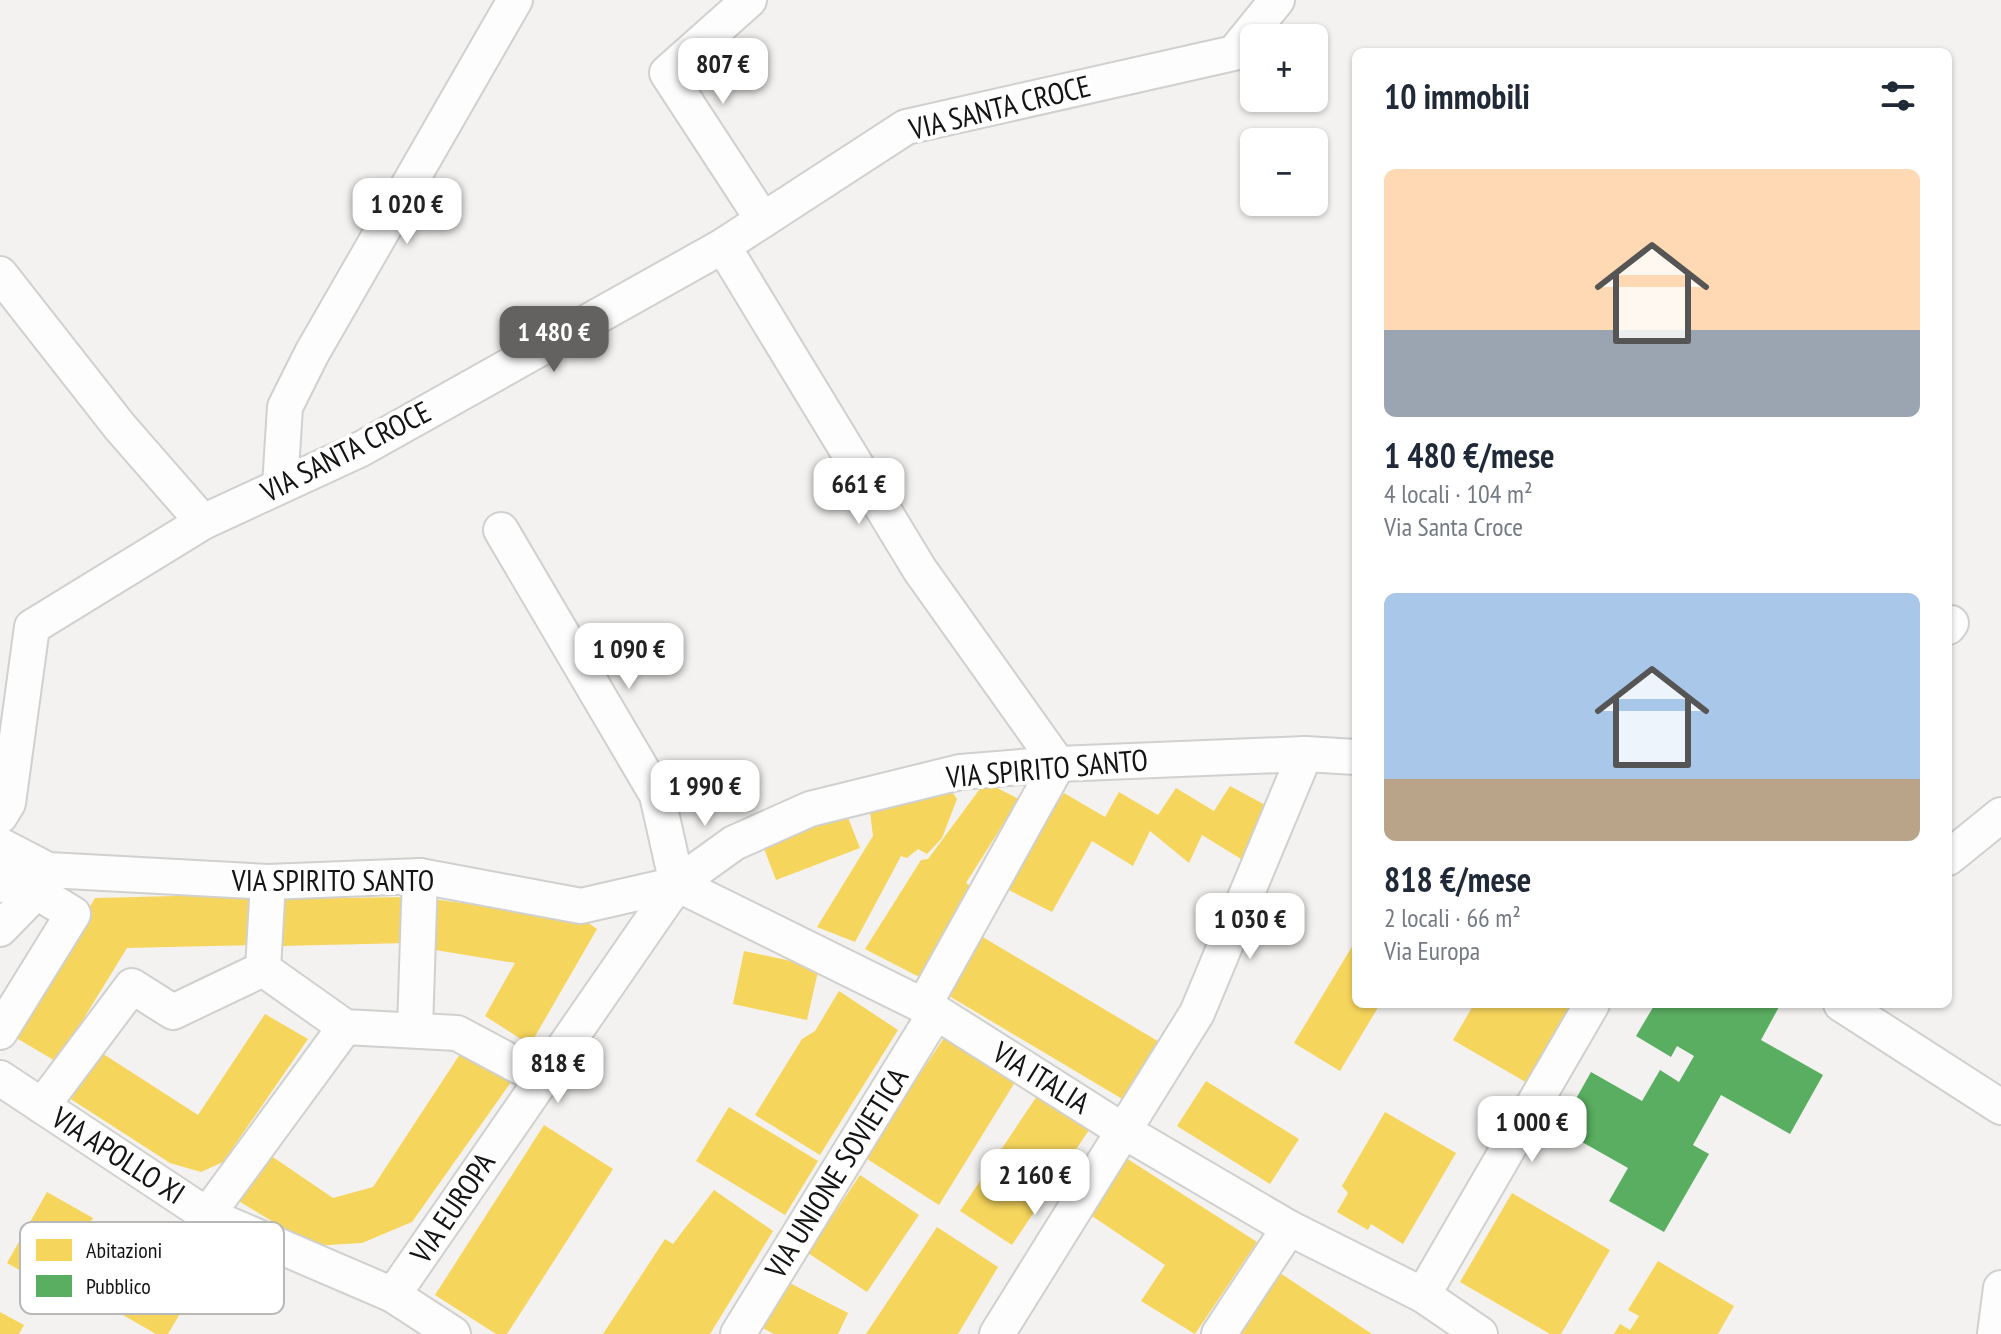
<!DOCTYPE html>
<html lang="it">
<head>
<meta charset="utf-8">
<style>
	:root { --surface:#fff; --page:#f2f2f3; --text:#1f2937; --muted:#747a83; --accent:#636260 }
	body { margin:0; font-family:"PT Sans Narrow",sans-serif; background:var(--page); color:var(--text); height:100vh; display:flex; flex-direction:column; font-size:30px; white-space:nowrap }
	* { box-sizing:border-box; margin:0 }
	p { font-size:26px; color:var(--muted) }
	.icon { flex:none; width:44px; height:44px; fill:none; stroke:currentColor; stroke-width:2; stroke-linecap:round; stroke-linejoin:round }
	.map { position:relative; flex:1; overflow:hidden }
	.sheet { position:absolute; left:1352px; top:48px; width:600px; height:960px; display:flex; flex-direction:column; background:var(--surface); border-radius:12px; box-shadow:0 2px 6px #0004 }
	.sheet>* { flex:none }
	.buttons { position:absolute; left:1240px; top:24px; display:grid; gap:16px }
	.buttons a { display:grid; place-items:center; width:88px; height:88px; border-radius:12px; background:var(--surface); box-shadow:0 2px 6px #0004; font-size:40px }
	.price { position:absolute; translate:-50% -68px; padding:0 18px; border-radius:16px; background:#fff; color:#222; font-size:26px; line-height:52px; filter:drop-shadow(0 2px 4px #0008) }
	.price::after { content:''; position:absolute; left:50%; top:48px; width:24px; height:18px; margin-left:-12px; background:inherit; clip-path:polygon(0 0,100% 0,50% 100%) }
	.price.current { background:var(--accent); color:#fff }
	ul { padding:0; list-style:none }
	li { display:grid; align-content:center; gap:16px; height:424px; padding:0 32px }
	li span { display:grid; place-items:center; height:248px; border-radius:12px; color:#555 }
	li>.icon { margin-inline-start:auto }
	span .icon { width:144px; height:144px; fill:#fffc; stroke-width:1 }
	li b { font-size:34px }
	h2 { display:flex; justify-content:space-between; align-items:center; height:96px; padding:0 32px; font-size:34px }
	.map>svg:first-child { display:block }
	.homes { fill:#f6d55c }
	.public { fill:#5aae61 }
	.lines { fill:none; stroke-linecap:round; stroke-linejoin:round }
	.minor-casing { stroke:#d0d0ce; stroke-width:38 }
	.minor { stroke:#fdfdfd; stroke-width:34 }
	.labels { text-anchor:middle; stroke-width:8; stroke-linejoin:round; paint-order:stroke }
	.street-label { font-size:30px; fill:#151413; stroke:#fff }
	.key { fill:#fff; stroke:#b9b8b8; stroke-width:2 }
	.key-label { font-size:22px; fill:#151413 }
</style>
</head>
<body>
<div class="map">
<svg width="2001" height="1334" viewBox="0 0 2001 1334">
	<rect width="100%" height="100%" fill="#f3f2f0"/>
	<g class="homes">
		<path d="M 985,782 L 1019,799 L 966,883 L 981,893 L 927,981 L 865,949 L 921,860 L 928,859 Z"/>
		<path d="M 1230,786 L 1269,807 L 1241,859 L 1202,835 L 1189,863 L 1150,831 L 1133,866 L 1092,841 L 1052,912 L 1003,887 L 1064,793 L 1105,817 L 1119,792 L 1158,815 L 1176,788 L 1214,811 Z"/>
		<path d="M 950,789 L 957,799 L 942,838 L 927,854 L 918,849 L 907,858 L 901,856 L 855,942 L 817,927 L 873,836 L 869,804 Z"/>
		<path d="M 847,815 L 860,848 L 776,880 L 763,846 Z"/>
		<path d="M 260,894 L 261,945 L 127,948 L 57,1062 L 13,1036 L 95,898 Z"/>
		<path d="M 408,897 L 408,943 L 280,946 L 281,899 Z"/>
		<path d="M 432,899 L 583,919 L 597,929 L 530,1045 L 485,1016 L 515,963 L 423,948 Z"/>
		<path d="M 976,933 L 1161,1043 L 1124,1100 L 944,993 Z"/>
		<path d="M 1356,940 L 1356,1004 L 1380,1004 L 1340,1071 L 1294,1043 Z"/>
		<path d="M 744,951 L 819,967 L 807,1020 L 733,1004 Z"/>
		<path d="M 839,991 L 898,1030 L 820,1155 L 755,1115 L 802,1039 L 815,1031 Z"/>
		<path d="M 1474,1004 L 1577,1004 L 1529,1084 L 1453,1040 Z"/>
		<path d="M 265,1014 L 308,1039 L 223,1162 L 201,1172 L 170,1163 L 66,1096 L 94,1048 L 198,1115 Z"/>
		<path d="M 950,1029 L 1020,1074 L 939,1205 L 864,1157 Z"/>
		<path d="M 462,1051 L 511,1082 L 412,1222 L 362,1243 L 313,1246 L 237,1200 L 267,1153 L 333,1198 L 373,1187 Z"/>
		<path d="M 1206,1081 L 1299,1139 L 1270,1184 L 1177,1126 Z"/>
		<path d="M 1037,1096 L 1089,1130 L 1012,1245 L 960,1211 Z"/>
		<path d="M 729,1107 L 818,1161 L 785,1215 L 696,1161 Z"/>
		<path d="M 1385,1112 L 1456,1153 L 1403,1244 L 1371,1224 L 1368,1230 L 1337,1212 L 1348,1193 L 1342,1186 Z"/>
		<path d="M 544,1125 L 613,1169 L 507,1334 L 496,1334 L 435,1295 Z"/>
		<path d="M 1126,1158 L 1257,1242 L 1195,1334 L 1141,1301 L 1165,1265 L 1089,1214 Z"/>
		<path d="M 860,1175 L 919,1215 L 867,1292 L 808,1253 Z"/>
		<path d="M 714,1190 L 773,1231 L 710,1334 L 603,1334 L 665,1239 L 673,1244 Z"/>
		<path d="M 47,1192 L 93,1218 L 53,1289 L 7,1263 Z"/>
		<path d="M 1512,1193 L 1610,1250 L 1561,1334 L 1550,1334 L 1460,1282 Z"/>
		<path d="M 937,1227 L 998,1267 L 958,1334 L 866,1334 Z"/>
		<path d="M 121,1253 L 192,1293 L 168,1334 L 156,1334 L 95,1299 Z"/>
		<path d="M 1658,1261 L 1734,1306 L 1718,1334 L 1614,1334 L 1620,1324 L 1630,1330 L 1639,1316 L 1628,1310 Z"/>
		<path d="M 1271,1267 L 1372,1334 L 1236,1334 Z"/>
		<path d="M 782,1279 L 848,1313 L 838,1334 L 774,1334 L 759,1326 Z"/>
		<path d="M 0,1312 L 24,1325 L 19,1334 L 0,1334 Z"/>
	</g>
	<path class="public" d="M 1655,1004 L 1702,1004 L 1708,1007 L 1710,1004 L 1778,1004 L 1780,1005 L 1761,1040 L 1823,1075 L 1790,1134 L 1721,1095 L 1693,1145 L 1709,1154 L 1664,1232 L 1609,1201 L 1628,1168 L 1559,1129 L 1591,1072 L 1642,1101 L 1660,1070 L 1679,1082 L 1694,1056 L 1677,1046 L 1671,1057 L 1636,1036 Z"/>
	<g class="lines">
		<defs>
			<g id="minor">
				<path d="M 749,0 L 667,73 L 763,220"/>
				<path d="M 723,246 L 920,570 L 1058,764 L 924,1005"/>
				<path d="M 0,274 L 120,427 L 203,522"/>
				<path d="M 280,486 L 285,407 L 312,353 L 515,0"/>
				<path d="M 501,530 L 657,795 L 677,884"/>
				<path d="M 1948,627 L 1951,623"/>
				<path d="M 0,816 L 8,803 L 32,627 L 203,522 L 361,449 L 723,246 L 906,127 L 1234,53 L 1277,0"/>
				<path d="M 0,845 L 48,870 L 268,882 L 420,876 L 581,906 L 677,884 L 734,843 L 810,809 L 960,772 L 1058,764 L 1305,754 L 1356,757"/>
				<path d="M 1948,858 L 2001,815"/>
				<path d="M 677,884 L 936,1012 L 1122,1130 L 1289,1228 L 1423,1295 L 1480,1334"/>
				<path d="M 0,885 L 9,875 L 73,914 L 0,1032"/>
				<path d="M 0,929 L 36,892 L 46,874"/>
				<path d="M 263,969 L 268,882"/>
				<path d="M 1841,1004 L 2001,1107"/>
				<path d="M 415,1029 L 420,876"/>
				<path d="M 0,1078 L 207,1215 L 393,1295 L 453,1334"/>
				<path d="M 42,1106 L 132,986 L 173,1012 L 263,969 L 345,1027 L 457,1033 L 541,1078"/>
				<path d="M 207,1215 L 345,1027"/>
				<path d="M 393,1295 L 677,884"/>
				<path d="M 1423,1295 L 1592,1004"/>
				<path d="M 738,1334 L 936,1012"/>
				<path d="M 997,1334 L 1197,1013 L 1305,754"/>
				<path d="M 1219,1334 L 1289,1228"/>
				<path d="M 1995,1334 L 2001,1288"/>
			</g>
		</defs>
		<use href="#minor" class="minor-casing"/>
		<use href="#minor" class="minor"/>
	</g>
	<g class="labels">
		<g class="street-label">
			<text transform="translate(1000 108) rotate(-14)" y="10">VIA SANTA CROCE</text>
			<text transform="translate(346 452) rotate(-27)" y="10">VIA SANTA CROCE</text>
			<text transform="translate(1047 769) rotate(-5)" y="10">VIA SPIRITO SANTO</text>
			<text x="333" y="891">VIA SPIRITO SANTO</text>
			<text transform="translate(1041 1078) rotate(32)" y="10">VIA ITALIA</text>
			<text transform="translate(118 1156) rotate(33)" y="10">VIA APOLLO XI</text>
			<text transform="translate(837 1173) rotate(-58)" y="10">VIA UNIONE SOVIETICA</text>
			<text transform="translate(453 1208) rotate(-56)" y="10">VIA EUROPA</text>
		</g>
	</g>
	<rect x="20" y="1222" width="264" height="92" rx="12" class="key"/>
	<rect x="36" y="1239" width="36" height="22" fill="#f6d55c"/>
	<rect x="36" y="1275" width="36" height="22" fill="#5aae61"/>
	<g class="key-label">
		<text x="86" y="1258">Abitazioni</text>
		<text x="86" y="1294">Pubblico</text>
	</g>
</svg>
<div class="buttons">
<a>+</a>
<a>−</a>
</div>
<b class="price" style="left:723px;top:106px">807 €</b>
<b class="price" style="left:407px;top:246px">1 020 €</b>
<b class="price current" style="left:554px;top:374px">1 480 €</b>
<b class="price" style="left:859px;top:526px">661 €</b>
<b class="price" style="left:629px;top:691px">1 090 €</b>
<b class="price" style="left:705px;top:828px">1 990 €</b>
<b class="price" style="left:1250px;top:961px">1 030 €</b>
<b class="price" style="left:558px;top:1105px">818 €</b>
<b class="price" style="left:1532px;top:1164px">1 000 €</b>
<b class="price" style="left:1035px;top:1217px">2 160 €</b>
<section class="sheet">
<h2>10 immobili<svg class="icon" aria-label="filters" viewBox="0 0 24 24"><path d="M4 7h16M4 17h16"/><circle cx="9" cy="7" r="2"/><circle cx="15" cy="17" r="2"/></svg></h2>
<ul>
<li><span style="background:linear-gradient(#ffd9b3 65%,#9aa5b1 0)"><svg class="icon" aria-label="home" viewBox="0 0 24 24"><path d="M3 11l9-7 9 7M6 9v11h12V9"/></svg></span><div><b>1 480 €/mese</b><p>4 locali · 104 m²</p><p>Via Santa Croce</p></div></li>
<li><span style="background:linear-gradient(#a9c7e8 75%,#b9a48a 0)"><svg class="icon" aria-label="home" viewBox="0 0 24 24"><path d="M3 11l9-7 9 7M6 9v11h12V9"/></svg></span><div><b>818 €/mese</b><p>2 locali · 66 m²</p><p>Via Europa</p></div></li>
</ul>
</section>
</div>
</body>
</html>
